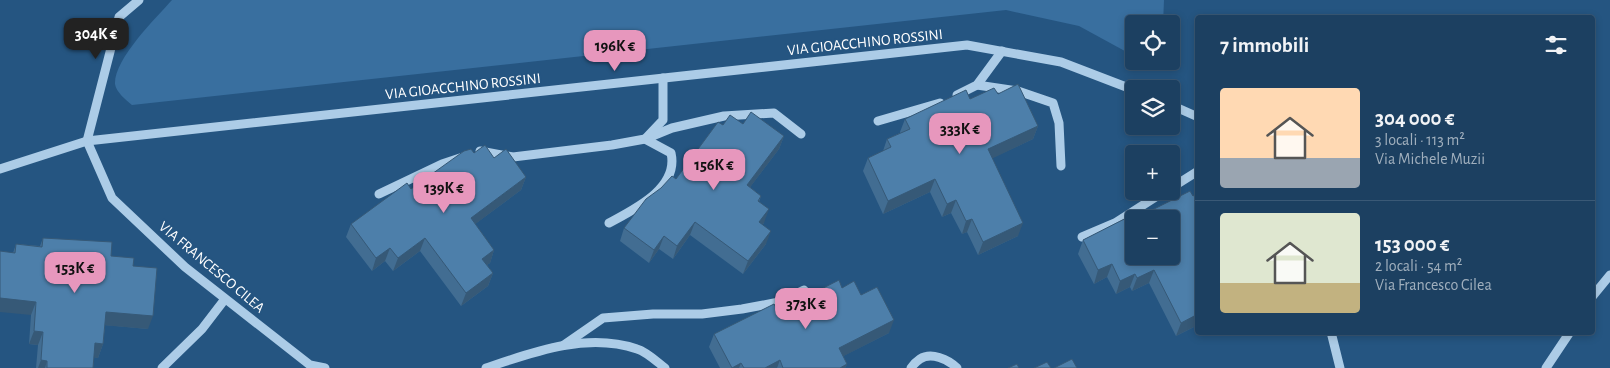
<!DOCTYPE html>
<html lang="it">
<head>
<meta charset="utf-8">
<style>
	:root { --surface:#1c4061; --page:#294b6a; --text:#f1f3f6; --muted:#a0afbd; --line:#3a5976; --accent:#e797bd }
	body { margin:0; font-family:"Alegreya Sans",sans-serif; background:var(--page); color:var(--text); height:100vh; display:flex; flex-direction:column; font-size:19px; white-space:nowrap }
	* { box-sizing:border-box; margin:0 }
	p { font-size:16px; color:var(--muted) }
	.icon { flex:none; width:28px; height:28px; fill:none; stroke:currentColor; stroke-width:2; stroke-linecap:round; stroke-linejoin:round }
	.map { position:relative; flex:1; overflow:hidden }
	.side { position:absolute; left:1195px; top:15px; width:400px; height:320px; display:flex; flex-direction:column; background:var(--surface); border-radius:5px; box-shadow:0 2px 8px #0003,0 0 0 1px var(--line) }
	.side>* { flex:none }
	.fabs { position:absolute; left:1125px; top:15px; display:grid; gap:10px }
	.fabs a { display:grid; place-items:center; width:55px; height:55px; border-radius:5px; background:var(--surface); box-shadow:0 2px 8px #0003,0 0 0 1px var(--line); font-size:25px }
	.price { position:absolute; translate:-50% -42px; padding:0 11px; border-radius:10px; background:var(--accent); color:#111; font-size:16px; line-height:32px; filter:drop-shadow(0 1px 2px #0008) }
	.price::after { content:''; position:absolute; left:50%; top:30px; width:15px; height:11px; margin-left:-8px; background:inherit; clip-path:polygon(0 0,100% 0,50% 100%) }
	.price.active { background:#222; color:#fff }
	ul { padding:0; list-style:none }
	li { display:flex; align-items:center; gap:15px; height:125px; padding:0 25px }
	li+li { border-top:1px solid var(--line) }
	li span { display:grid; place-items:center; flex:none; width:140px; height:100px; border-radius:5px; color:#555 }
	li>.icon { margin-inline-start:auto }
	span .icon { width:60px; height:60px; fill:#fffc; stroke-width:1 }
	li b { font-size:21px }
	h2 { display:flex; justify-content:space-between; align-items:center; height:60px; padding:0 25px; font-size:21px }
	.map>svg:first-child { display:block }
	.green { fill:#396f9f }
	.lines { fill:none; stroke-linecap:round; stroke-linejoin:round }
	.minor { stroke:#accce7; stroke-width:9 }
	.wall { fill:#426d92 }
	.shaded-wall { fill:#365977 }
	.building { fill:#4d7faa; stroke:#365977; fill-rule:evenodd }
	.labels { text-anchor:middle; stroke-width:4; stroke-linejoin:round; paint-order:stroke }
	.street-label { font-size:15px; fill:#fff; stroke:#255581 }
</style>
</head>
<body>
<div class="map">
<svg width="1610" height="368" viewBox="0 0 1610 368">
	<rect width="100%" height="100%" fill="#255581"/>
	<path class="green" d="M 172,0 L 1164,0 L 1163,24 L 1134,24 L 1134,56 L 1079,26 L 1006,10 L 132,105 C 126,100 116,92 115,84 C 114,59 156,18 172,0 Z"/>
	<g class="lines">
		<g class="minor">
			<path d="M 977,85 L 1018,91 L 1053,103 L 1059,123 L 1061,166"/>
			<path d="M 957,95 L 977,85 L 1002,51"/>
			<path d="M 1171,105 L 1198,117"/>
			<path d="M 878,121 L 940,103"/>
			<path d="M 87,141 L 112,198 L 185,267 L 310,365 L 325,368"/>
			<path d="M 87,141 L 119,17 L 139,0"/>
			<path d="M 480,151 L 513,157 L 612,145 L 645,139 L 663,120 L 663,78"/>
			<path d="M 0,169 L 87,141 L 967,45 L 1061,62 L 1134,90"/>
			<path d="M 1171,188 L 1198,171"/>
			<path d="M 379,194 L 442,164 L 463,157"/>
			<path d="M 609,223 C 635,209 679,188 671,153 L 645,139 L 672,128 L 724,116 L 774,113 L 801,134"/>
			<path d="M 1082,237 L 1115,223 L 1165,191"/>
			<path d="M 1592,297 L 1610,275"/>
			<path d="M 1331,332 L 1340,368"/>
			<path d="M 564,345 L 603,318 L 653,314 L 702,314 L 742,309 L 779,302 L 804,290"/>
			<path d="M 162,368 L 202,329 L 225,299"/>
			<path d="M 486,368 C 533,352 587,332 637,349 C 647,352 657,362 665,368"/>
			<path d="M 911,368 C 913,365 917,361 920,359 C 931,352 948,359 957,368"/>
			<path d="M 1546,368 L 1570,332"/>
		</g>
	</g>
	<g class="wall">
		<path d="M 998,94 L 1038,126 L 1033,139 L 992,158 L 1018,236 L 978,255 L 967,232 L 962,234 L 951,213 L 942,217 L 930,192 L 883,214 L 863,171 L 868,158 L 883,151 L 887,139 L 900,133 L 900,132 L 905,119 L 970,99 Z"/>
		<path d="M 743,124 L 784,136 L 779,149 L 750,187 L 761,196 L 759,202 L 764,223 L 762,225 L 766,244 L 743,274 L 690,235 L 673,259 L 659,249 L 649,263 L 620,241 L 624,228 L 676,179 L 723,125 Z"/>
		<path d="M 474,153 L 494,158 L 526,177 L 521,190 L 475,224 L 494,250 L 490,263 L 487,265 L 493,273 L 488,286 L 461,306 L 420,251 L 393,271 L 385,261 L 372,271 L 346,237 L 351,224 Z"/>
		<path d="M 1142,210 L 1198,325 L 1176,336 L 1149,283 L 1132,291 L 1130,287 L 1116,294 L 1107,277 L 1094,284 L 1078,254 L 1083,240 Z"/>
		<path d="M 43,238 L 111,256 L 133,266 L 148,329 L 105,325 L 103,344 L 98,358 L 94,357 L 93,368 L 36,368 L 38,345 L 29,344 L 31,315 L 13,253 L 16,244 L 40,246 Z"/>
		<path d="M 842,288 L 861,295 L 889,333 L 843,356 L 847,364 L 845,368 L 720,368 L 709,347 L 714,334 Z"/>
	</g>
	<g class="shaded-wall">
		<path d="M 1038,126 L 1033,139 L 983,163 L 988,149 Z"/>
		<path d="M 784,136 L 779,149 L 742,198 L 747,185 Z"/>
		<path d="M 526,177 L 521,190 L 466,231 L 471,218 Z"/>
		<path d="M 935,179 L 930,192 L 883,214 L 888,201 Z"/>
		<path d="M 956,200 L 951,213 L 942,217 L 947,204 Z"/>
		<path d="M 769,209 L 764,223 L 754,235 L 759,222 Z"/>
		<path d="M 972,219 L 967,232 L 962,234 L 966,221 Z"/>
		<path d="M 695,222 L 690,235 L 673,259 L 677,246 Z"/>
		<path d="M 1023,223 L 1018,236 L 978,255 L 983,242 Z"/>
		<path d="M 771,231 L 766,244 L 743,274 L 748,261 Z"/>
		<path d="M 664,236 L 659,249 L 649,263 L 654,250 Z"/>
		<path d="M 425,238 L 420,251 L 393,271 L 398,258 Z"/>
		<path d="M 390,248 L 385,261 L 372,271 L 376,258 Z"/>
		<path d="M 494,250 L 490,263 L 477,272 L 482,259 Z"/>
		<path d="M 1112,264 L 1107,277 L 1094,284 L 1098,270 Z"/>
		<path d="M 1154,270 L 1149,283 L 1132,291 L 1137,278 Z"/>
		<path d="M 493,273 L 488,286 L 461,306 L 466,293 Z"/>
		<path d="M 1135,274 L 1130,287 L 1116,294 L 1120,281 Z"/>
		<path d="M 0,298 L 36,302 L 31,315 L 0,312 Z"/>
		<path d="M 106,312 L 153,316 L 148,329 L 101,325 Z"/>
		<path d="M 1198,314 L 1198,325 L 1176,336 L 1181,323 Z"/>
		<path d="M 894,320 L 889,333 L 834,361 L 839,348 Z"/>
		<path d="M 34,331 L 43,332 L 38,345 L 29,344 Z"/>
		<path d="M 95,343 L 103,344 L 98,358 L 90,357 Z"/>
		<path d="M 41,360 L 47,361 L 45,368 L 38,368 Z"/>
		<path d="M 780,360 L 777,368 L 765,368 Z"/>
		<path d="M 741,363 L 739,368 L 731,368 Z"/>
		<path d="M 847,364 L 845,368 L 840,368 Z"/>
	</g>
	<g class="building">
		<path d="M 1018,84 L 1038,126 L 988,149 L 1023,223 L 983,242 L 972,219 L 966,221 L 956,200 L 947,204 L 935,179 L 888,201 L 868,158 L 891,147 L 887,139 L 910,129 L 905,119 L 966,90 L 970,99 L 994,88 L 998,94 Z"/>
		<path d="M 751,112 L 784,136 L 747,185 L 761,196 L 758,201 L 769,209 L 759,222 L 771,231 L 748,261 L 695,222 L 677,246 L 664,236 L 654,250 L 624,228 L 646,199 L 661,188 L 672,176 L 676,179 L 718,122 L 723,125 L 730,115 L 743,124 Z"/>
		<path d="M 485,145 L 494,158 L 506,149 L 526,177 L 471,218 L 494,250 L 482,259 L 493,273 L 466,293 L 425,238 L 398,258 L 390,248 L 376,258 L 351,224 L 407,183 L 411,189 L 464,151 L 471,149 L 474,153 Z"/>
		<path d="M 1190,191 L 1193,196 L 1198,193 L 1198,314 L 1181,323 L 1154,270 L 1137,278 L 1135,274 L 1120,281 L 1112,264 L 1098,270 L 1083,240 L 1142,210 L 1144,214 ZM 1134,219 L 1171,219 L 1171,256 L 1134,256 Z"/>
		<path d="M 43,238 L 112,242 L 111,256 L 134,258 L 133,266 L 157,268 L 153,316 L 106,312 L 103,344 L 95,343 L 93,368 L 47,368 L 47,361 L 41,360 L 43,332 L 34,331 L 36,302 L 0,298 L 0,251 L 15,253 L 16,244 L 42,247 Z"/>
		<path d="M 839,280 L 842,288 L 854,281 L 861,295 L 877,287 L 894,320 L 839,348 L 847,364 L 840,368 L 783,368 L 780,360 L 765,368 L 744,368 L 741,363 L 732,368 L 714,334 L 774,304 L 778,311 Z"/>
		<path d="M 1072,359 L 1077,368 L 1054,368 Z"/>
		<path d="M 1047,362 L 1051,368 L 1034,368 Z"/>
		<path d="M 1017,364 L 1019,368 L 1008,368 Z"/>
	</g>
	<g class="labels">
		<g class="street-label">
			<text transform="translate(865 42) rotate(-6)" y="5">VIA GIOACCHINO ROSSINI</text>
			<text transform="translate(463 86) rotate(-6)" y="5">VIA GIOACCHINO ROSSINI</text>
			<text transform="translate(212 267) rotate(40)" y="5">VIA FRANCESCO CILEA</text>
		</g>
	</g>
</svg>
<div class="fabs">
<a><svg class="icon" aria-label="locate" viewBox="0 0 24 24"><circle cx="12" cy="12" r="6"/><path d="M12 2v4M12 18v4M2 12h4M18 12h4"/></svg></a>
<a><svg class="icon" aria-label="layers" viewBox="0 0 24 24"><path d="M12 4l9 5-9 5-9-5zM3 14l9 5 9-5"/></svg></a>
<a>+</a>
<a>−</a>
</div>
<b class="price active" style="left:96px;top:60px">304K €</b>
<b class="price" style="left:615px;top:72px">196K €</b>
<b class="price" style="left:960px;top:155px">333K €</b>
<b class="price" style="left:714px;top:191px">156K €</b>
<b class="price" style="left:444px;top:214px">139K €</b>
<b class="price" style="left:75px;top:294px">153K €</b>
<b class="price" style="left:806px;top:330px">373K €</b>
<section class="side">
<h2>7 immobili<svg class="icon" aria-label="filters" viewBox="0 0 24 24"><path d="M4 7h16M4 17h16"/><circle cx="9" cy="7" r="2"/><circle cx="15" cy="17" r="2"/></svg></h2>
<ul>
<li><span style="background:linear-gradient(#ffd9b3 70%,#9aa5b1 0)"><svg class="icon" aria-label="home" viewBox="0 0 24 24"><path d="M3 11l9-7 9 7M6 9v11h12V9"/></svg></span><div><b>304 000 €</b><p>3 locali · 113 m²</p><p>Via Michele Muzii</p></div></li>
<li><span style="background:linear-gradient(#dfe7d0 70%,#c2b280 0)"><svg class="icon" aria-label="home" viewBox="0 0 24 24"><path d="M3 11l9-7 9 7M6 9v11h12V9"/></svg></span><div><b>153 000 €</b><p>2 locali · 54 m²</p><p>Via Francesco Cilea</p></div></li>
</ul>
</section>
</div>
</body>
</html>
